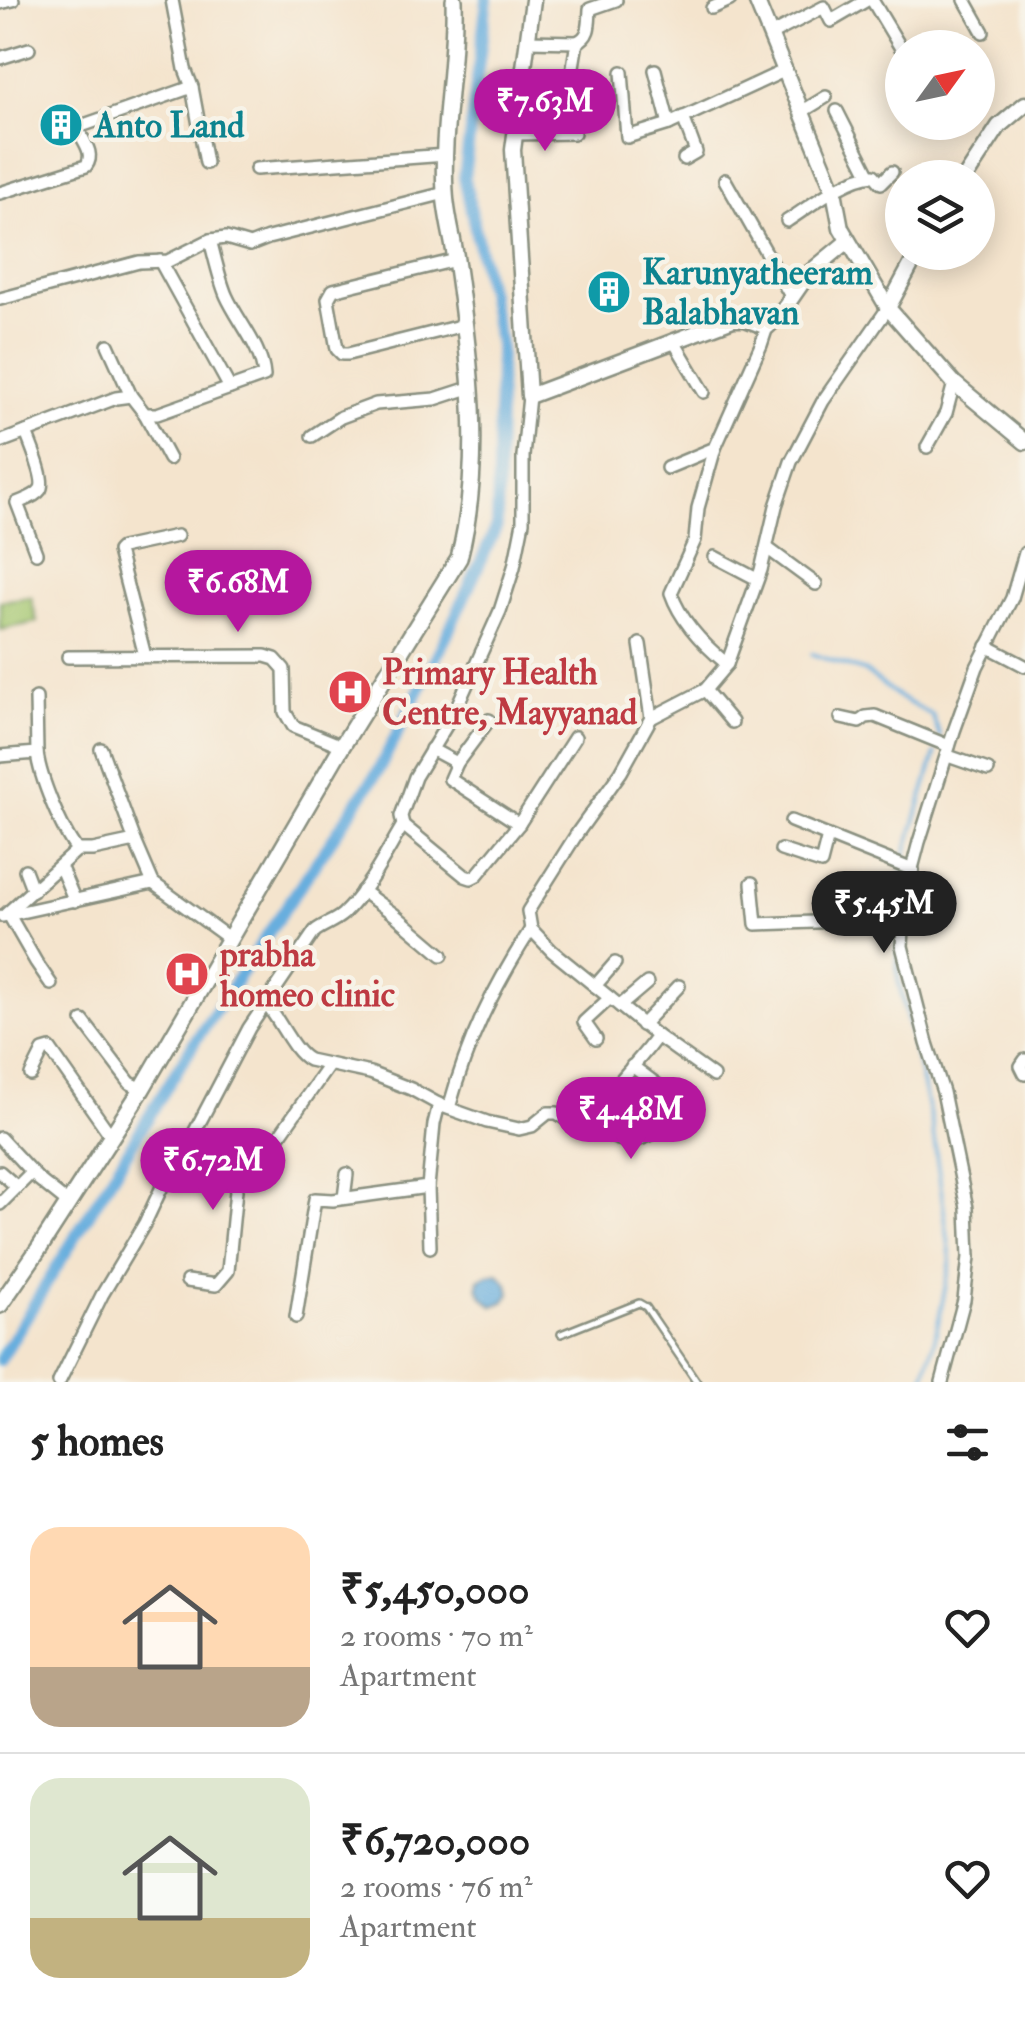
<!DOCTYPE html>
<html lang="en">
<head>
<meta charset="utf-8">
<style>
	:root { --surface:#fff; --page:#f2f2f2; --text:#222; --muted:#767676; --line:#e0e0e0; --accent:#b5179e }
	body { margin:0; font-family:"IM FELL Double Pica",serif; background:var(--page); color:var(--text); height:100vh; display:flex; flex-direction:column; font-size:38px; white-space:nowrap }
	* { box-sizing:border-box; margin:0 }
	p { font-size:32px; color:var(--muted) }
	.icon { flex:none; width:55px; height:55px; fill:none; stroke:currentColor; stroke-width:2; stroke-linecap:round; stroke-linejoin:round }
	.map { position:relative; height:1382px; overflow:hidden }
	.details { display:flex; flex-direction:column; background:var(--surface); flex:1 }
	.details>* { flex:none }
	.needle { width:65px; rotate:57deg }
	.controls { position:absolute; left:885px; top:30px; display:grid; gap:20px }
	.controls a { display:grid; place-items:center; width:110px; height:110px; border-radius:50%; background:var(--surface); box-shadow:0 5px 25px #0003; font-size:50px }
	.price { position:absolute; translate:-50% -85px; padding:0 22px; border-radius:35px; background:var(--accent); color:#fff; font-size:32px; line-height:65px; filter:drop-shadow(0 2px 5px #0008) }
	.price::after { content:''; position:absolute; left:50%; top:60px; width:30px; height:22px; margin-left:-15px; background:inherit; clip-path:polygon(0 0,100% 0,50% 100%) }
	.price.selected { background:#222; color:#fff }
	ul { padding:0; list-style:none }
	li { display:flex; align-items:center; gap:30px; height:250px; padding:0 30px }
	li+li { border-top:2px solid var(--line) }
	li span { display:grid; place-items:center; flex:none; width:280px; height:200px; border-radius:30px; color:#555 }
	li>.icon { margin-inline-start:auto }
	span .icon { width:120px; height:120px; fill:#fffc; stroke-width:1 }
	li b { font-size:42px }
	h2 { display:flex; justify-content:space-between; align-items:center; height:120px; padding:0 30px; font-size:42px }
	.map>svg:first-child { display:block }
	.green { fill:#a5c771; stroke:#628252; stroke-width:2.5 }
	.water { fill:#68aede; stroke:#447689; stroke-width:2.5 }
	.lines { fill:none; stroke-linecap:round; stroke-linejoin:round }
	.stream { stroke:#68aede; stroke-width:4 }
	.canal { stroke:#68aede; stroke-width:12 }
	.service-casing { stroke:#8a9080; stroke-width:10 }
	.minor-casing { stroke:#8a9080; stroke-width:16 }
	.tertiary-casing { stroke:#8a9080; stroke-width:19 }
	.secondary-casing { stroke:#8a9080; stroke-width:20 }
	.service { stroke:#fff; stroke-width:5 }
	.minor { stroke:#fff; stroke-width:11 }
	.tertiary { stroke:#fff; stroke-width:14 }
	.secondary { stroke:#fff; stroke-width:15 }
	.labels { text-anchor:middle; stroke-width:9; stroke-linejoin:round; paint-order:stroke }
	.culture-label { font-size:35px; font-weight:bold; fill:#0d838f; stroke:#f7f3e8; text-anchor:start }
	.health-label { font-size:35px; font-weight:bold; fill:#be3a42; stroke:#f7f3e8; text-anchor:start }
</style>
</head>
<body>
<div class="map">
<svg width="1025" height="1382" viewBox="0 0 1025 1382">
	<rect width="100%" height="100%" fill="#f7f3e8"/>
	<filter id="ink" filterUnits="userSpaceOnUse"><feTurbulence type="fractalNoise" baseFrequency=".01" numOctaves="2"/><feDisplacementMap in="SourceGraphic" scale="20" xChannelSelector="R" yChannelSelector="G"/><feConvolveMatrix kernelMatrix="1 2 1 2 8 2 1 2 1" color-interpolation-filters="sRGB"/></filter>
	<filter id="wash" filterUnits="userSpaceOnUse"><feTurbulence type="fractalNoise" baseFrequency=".0048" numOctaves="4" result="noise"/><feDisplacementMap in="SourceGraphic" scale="40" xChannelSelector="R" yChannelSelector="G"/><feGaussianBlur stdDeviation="2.25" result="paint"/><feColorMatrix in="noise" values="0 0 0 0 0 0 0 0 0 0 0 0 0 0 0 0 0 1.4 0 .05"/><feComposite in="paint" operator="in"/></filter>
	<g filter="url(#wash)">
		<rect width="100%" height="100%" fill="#f4e4cd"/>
		<path class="green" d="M 31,597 L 37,622 L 0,630 L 0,601 Z"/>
		<path class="water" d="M 498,1273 L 508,1284 L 510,1294 L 504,1302 L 493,1306 C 485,1299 476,1292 479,1280 L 488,1275 Z"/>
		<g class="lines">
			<g class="stream">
				<path d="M 812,654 L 866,672 L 900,698 L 932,715 L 940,736"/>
				<path d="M 904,860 L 935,754"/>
				<path d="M 896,916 L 902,871"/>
				<path d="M 895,926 L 898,979 L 932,1125 L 951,1260 L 934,1343 L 923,1382"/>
			</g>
			<path class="canal" d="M 0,1360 L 195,1041 L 377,773 L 444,641 L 497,526 L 500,346 L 464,177 L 487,0"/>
		</g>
	</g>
	<g filter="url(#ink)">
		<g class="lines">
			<defs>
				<path id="service" d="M 561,1334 L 639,1303 L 646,1307 L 697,1382"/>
				<g id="minor">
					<path d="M 872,0 L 902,50"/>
					<path d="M 965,0 L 983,32"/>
					<path d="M 0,3 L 13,0"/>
					<path d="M 712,8 L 730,0"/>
					<path d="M 770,35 L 824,7 L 831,21 L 867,0"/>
					<path d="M 527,41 L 577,42 C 591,36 589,23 590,9 L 616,0"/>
					<path d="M 0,58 L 29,49"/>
					<path d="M 655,70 L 669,124 L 786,70"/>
					<path d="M 622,72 L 627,137 L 669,124"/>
					<path d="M 570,85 L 577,42"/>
					<path d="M 192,87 L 206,163"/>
					<path d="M 803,111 L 826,97"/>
					<path d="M 837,111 L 869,174"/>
					<path d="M 683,117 L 696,152 L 684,159"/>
					<path d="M 515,134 L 574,133"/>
					<path d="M 256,169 L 446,155"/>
					<path d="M 725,180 L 792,298"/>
					<path d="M 0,193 L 86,166 C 95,154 84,142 78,130 L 81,126 L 192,87 L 185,69 L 172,0"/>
					<path d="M 787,221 C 809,207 848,176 874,175 L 881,183 L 892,172"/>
					<path d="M 456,260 L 333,290 L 328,299 L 337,349 L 342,354 L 348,354 L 464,325"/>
					<path d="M 160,261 L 230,388"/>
					<path d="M 0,299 L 139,262 L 168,261 L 210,240 L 226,238 L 250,245 L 268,238 L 445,193"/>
					<path d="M 673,340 L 704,392"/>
					<path d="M 108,345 L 131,396"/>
					<path d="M 145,414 L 169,459"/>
					<path d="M 26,432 C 30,444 47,481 40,490 C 35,497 23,500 17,503 L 36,553"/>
					<path d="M 312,436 L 341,417 L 376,404 L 435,399 L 472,387"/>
					<path d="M 0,442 L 116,398 L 131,396 L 145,414 L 157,414 L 264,376 C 262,347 238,322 226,295 C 219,278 215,258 210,240"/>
					<path d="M 927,447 L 946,413 L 954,383"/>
					<path d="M 667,468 L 715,448"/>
					<path d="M 767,548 L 816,584"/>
					<path d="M 715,557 L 757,579"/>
					<path d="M 987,646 L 1025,666"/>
					<path d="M 145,656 L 118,551 L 121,548 L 177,536"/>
					<path d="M 68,657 L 265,656 L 275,659 L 284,669 L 285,712 L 293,726 L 342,746"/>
					<path d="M 727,664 C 705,646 681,622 671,593 L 695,540 L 698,508 L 715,448 L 761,345 L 767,327"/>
					<path d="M 36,698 L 37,753"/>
					<path d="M 651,718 L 705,690"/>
					<path d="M 841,718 L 859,722 L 866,717 L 875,716 L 949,746"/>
					<path d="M 489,720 L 457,763 L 450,779 L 519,824"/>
					<path d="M 732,722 L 705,690 L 727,664 L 761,570 L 776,506 L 791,462 L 823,401 L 888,308"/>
					<path d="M 101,749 L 135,841"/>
					<path d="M 431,749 L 457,763"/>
					<path d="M 0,756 L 37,753 C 40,778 61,829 77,850 L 93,850 L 135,841 L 153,883 L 230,939"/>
					<path d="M 948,756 L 988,770"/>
					<path d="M 791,821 L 913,870"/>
					<path d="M 403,825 L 465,876 L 471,878 L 477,875 L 519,824 L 575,737"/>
					<path d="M 781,850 L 821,863 L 828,836"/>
					<path d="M 60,866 L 75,901"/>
					<path d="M 25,870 L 33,891"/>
					<path d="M 752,883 L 756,924 L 903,919"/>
					<path d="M 362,891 L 395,915 L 442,955"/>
					<path d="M 6,914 L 77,850"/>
					<path d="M 9,915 L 36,962 L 51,984"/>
					<path d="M 3,916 L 153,883"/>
					<path d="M 595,986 L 615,963"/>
					<path d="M 266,1004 C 280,1020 293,1052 309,1060 L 370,1073 L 411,1089 L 442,1106 L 487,1122 L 519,1129 L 532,1126 L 548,1113 L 557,1113 L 583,1131 C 596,1128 597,1120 602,1108 C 615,1081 641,1061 657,1036 L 552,951 L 531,929 L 528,911 L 578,832 L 621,772 L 651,718 L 640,644"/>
					<path d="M 620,1006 L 647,983"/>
					<path d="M 83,1021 L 130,1083 L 142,1089"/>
					<path d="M 642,1025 L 679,986"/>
					<path d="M 657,1036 L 713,1076"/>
					<path d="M 596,1039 L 584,1022 L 610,998"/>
					<path d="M 1025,1060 L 1021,1066 L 1025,1074"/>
					<path d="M 632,1066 L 690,1109"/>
					<path d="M 31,1075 L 43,1051 L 50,1049 L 111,1136"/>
					<path d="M 449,1108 C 468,1039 493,989 531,929"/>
					<path d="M 595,1125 C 624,1150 641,1142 670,1123"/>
					<path d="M 0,1138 L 38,1179 L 68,1203"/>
					<path d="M 275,1142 L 329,1065"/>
					<path d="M 181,1152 L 226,1171 L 231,1177 L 236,1190 L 228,1271 L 216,1285 L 187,1281"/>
					<path d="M 0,1172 L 17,1187"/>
					<path d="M 428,1187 L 430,1247"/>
					<path d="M 344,1198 L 347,1174"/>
					<path d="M 0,1204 L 32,1172"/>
					<path d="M 296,1317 L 315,1199 L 333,1200 L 428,1187 L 434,1124 L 439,1104"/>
					<path d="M 59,1382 L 102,1295 L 145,1223 L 168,1174 L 194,1133 L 249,1028 L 315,931 C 324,924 334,922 343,914 C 368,890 385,855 403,825 L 401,816 L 415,777 L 455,711 L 500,611 L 514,567 L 523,522 L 523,456 L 529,396"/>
					<path d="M 942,1382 L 964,1300 L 969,1257 L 967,1208 L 943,1092 L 927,1043 L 902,946 L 905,895 L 919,842 L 954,731 L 977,667 L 1012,598 L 1025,553"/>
				</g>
				<g id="tertiary">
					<path d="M 533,0 L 513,150 L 529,396 L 733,319 L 745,319 L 767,327 L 779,316 L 808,274 L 848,241"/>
					<path d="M 756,0 L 834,191 L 841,228 L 888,308"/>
					<path d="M 965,178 L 999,126 L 1025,104"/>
					<path d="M 918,252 L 888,308 L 954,383 L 1025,442"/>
				</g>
				<path id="secondary" d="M 0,1305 L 40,1247 L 142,1089 L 342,746 L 459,558 C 484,462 470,357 456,260 C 453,238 446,215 445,192 C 441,128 456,64 454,0"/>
			</defs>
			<use href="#service" class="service-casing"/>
			<use href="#minor" class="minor-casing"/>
			<use href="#tertiary" class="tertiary-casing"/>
			<use href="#secondary" class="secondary-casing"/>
			<use href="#service" class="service"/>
			<use href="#minor" class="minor"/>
			<use href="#tertiary" class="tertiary"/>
			<use href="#secondary" class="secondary"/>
		</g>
	</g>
	<defs>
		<symbol id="building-disc" viewBox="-11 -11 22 22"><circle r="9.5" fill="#0f9aa8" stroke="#f7f3e8"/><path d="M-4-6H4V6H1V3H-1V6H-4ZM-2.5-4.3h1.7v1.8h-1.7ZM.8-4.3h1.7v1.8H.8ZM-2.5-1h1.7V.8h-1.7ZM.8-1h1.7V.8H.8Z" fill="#fff"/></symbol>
		<symbol id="hospital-disc" viewBox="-11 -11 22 22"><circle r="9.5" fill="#e0444e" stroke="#f7f3e8"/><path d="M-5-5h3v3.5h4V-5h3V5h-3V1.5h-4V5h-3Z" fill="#fff"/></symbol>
	</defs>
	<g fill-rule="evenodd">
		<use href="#building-disc" x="36" y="100" width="50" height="50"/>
		<use href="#building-disc" x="584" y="267" width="50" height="50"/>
		<use href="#hospital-disc" x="325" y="667" width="50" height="50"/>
		<use href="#hospital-disc" x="162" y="949" width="50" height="50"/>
	</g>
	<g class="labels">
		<g class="culture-label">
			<text x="94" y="137">Anto Land</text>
			<text x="642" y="284">Karunyatheeram<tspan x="642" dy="40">Balabhavan</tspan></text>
		</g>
		<g class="health-label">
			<text x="382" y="684">Primary Health<tspan x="382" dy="40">Centre, Mayyanad</tspan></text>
			<text x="220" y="966">prabha<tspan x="220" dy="40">homeo clinic</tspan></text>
		</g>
	</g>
</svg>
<div class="controls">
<a><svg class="needle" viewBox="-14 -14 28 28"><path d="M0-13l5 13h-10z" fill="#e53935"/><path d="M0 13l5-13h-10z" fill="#767676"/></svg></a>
<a><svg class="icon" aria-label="layers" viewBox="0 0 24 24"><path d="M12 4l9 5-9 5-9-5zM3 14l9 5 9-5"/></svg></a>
</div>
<b class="price" style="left:545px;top:154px">₹7.63M</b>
<b class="price" style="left:238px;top:635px">₹6.68M</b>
<b class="price selected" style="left:884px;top:956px">₹5.45M</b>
<b class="price" style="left:631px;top:1162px">₹4.48M</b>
<b class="price" style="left:213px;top:1213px">₹6.72M</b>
</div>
<section class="details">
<h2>5 homes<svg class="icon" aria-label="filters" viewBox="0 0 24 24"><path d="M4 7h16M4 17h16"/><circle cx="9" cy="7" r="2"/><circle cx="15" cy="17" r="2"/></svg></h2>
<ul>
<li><span style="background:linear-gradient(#ffd9b3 70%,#b9a48a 0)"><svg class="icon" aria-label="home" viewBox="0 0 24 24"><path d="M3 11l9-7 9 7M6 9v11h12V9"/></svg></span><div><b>₹5,450,000</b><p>2 rooms · 70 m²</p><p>Apartment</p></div><svg class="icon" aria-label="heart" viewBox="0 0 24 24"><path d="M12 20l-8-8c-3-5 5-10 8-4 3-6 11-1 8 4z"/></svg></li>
<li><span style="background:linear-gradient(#dfe7d0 70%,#c2b280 0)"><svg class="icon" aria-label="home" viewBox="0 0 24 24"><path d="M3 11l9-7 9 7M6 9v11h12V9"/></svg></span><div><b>₹6,720,000</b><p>2 rooms · 76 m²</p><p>Apartment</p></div><svg class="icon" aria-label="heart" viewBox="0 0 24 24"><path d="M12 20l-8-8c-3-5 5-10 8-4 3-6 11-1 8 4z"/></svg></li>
</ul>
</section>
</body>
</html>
